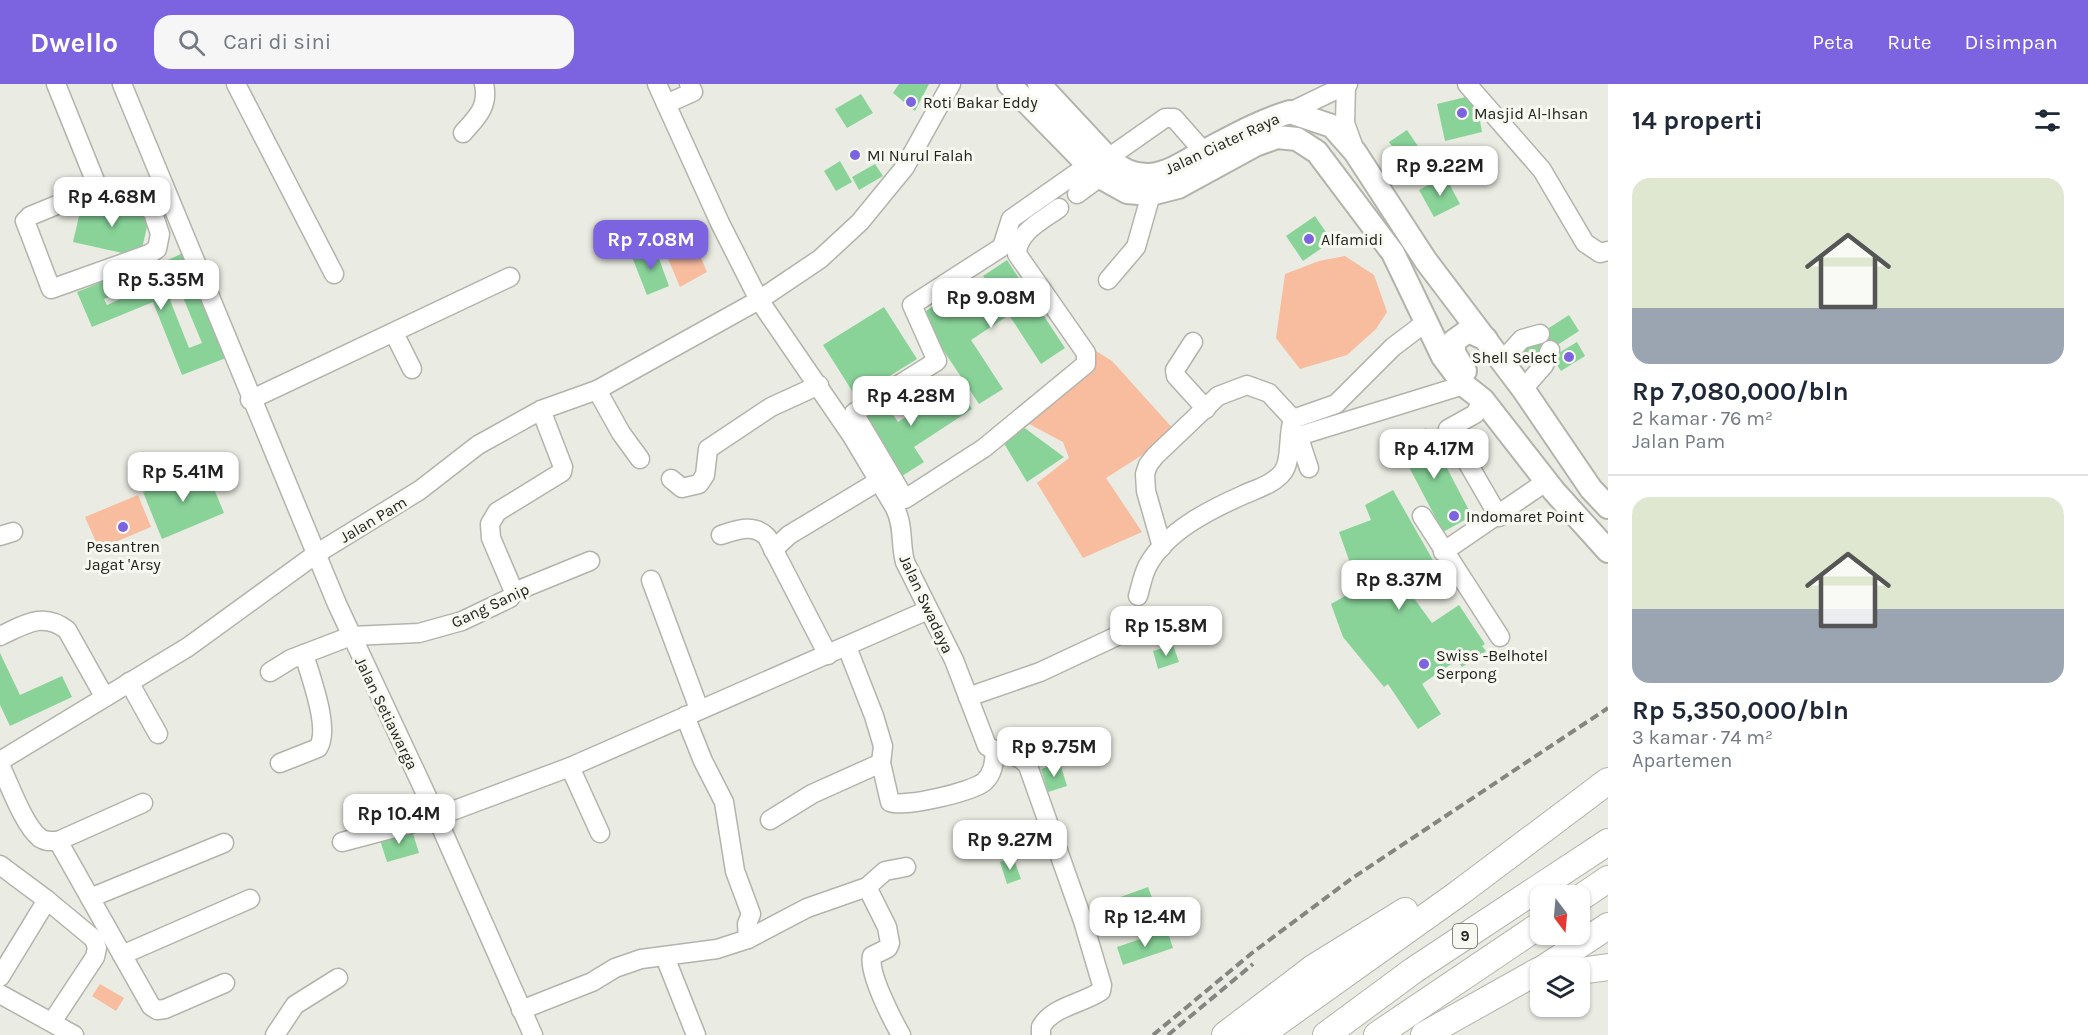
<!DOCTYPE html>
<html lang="id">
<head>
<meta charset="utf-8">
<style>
	:root { --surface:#fff; --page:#f6f6f7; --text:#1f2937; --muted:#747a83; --line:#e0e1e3; --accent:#7c63df }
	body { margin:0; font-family:Karla,sans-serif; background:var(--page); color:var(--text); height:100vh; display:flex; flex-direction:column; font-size:22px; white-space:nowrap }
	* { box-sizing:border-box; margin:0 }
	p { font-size:20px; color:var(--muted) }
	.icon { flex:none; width:33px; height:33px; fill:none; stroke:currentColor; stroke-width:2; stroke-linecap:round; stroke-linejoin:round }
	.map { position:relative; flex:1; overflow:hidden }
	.sheet { display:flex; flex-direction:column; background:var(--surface); width:480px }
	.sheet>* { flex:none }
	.needle { width:39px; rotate:164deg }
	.buttons { position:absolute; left:1530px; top:801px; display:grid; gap:12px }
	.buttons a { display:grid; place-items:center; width:60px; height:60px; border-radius:12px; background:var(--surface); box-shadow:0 2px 4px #0004; font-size:30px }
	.price { position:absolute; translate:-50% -51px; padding:0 14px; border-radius:12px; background:#fff; color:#222; font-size:20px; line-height:39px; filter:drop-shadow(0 2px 3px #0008) }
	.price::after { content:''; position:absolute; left:50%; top:36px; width:18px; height:14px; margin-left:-9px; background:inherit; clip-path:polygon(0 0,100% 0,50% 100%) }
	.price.on { background:var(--accent); color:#fff }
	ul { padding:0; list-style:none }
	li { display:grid; align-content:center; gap:12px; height:318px; padding:0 24px }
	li+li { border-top:2px solid var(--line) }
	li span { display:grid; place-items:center; height:186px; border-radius:18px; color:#555 }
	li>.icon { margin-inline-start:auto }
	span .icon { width:108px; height:108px; fill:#fffc; stroke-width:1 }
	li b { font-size:26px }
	h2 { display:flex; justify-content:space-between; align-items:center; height:72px; padding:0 24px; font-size:26px }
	header { display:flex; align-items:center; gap:36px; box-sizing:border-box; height:84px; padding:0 30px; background:var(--accent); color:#fff }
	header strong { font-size:28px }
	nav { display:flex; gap:33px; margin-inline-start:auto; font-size:21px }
	.search { width:420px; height:54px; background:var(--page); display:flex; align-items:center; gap:15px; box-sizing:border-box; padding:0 21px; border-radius:18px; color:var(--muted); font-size:22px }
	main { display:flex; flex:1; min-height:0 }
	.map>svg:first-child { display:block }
	.green { fill:#f8bc9f }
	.building { fill:#89d399; fill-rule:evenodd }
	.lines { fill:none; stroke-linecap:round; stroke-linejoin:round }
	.minor-casing { stroke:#b2b4ac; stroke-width:21 }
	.major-casing { stroke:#b2b4ac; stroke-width:26 }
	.highway-casing { stroke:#b2b4ac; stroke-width:28 }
	.minor { stroke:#fff; stroke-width:18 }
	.major { stroke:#fff; stroke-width:22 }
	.highway { stroke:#fff; stroke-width:26 }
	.rail { stroke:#858680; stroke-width:4; stroke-dasharray:9 4.5; stroke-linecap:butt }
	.poi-dot { fill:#7c63df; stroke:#f7f9f0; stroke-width:2 }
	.labels { text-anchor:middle; stroke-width:6; stroke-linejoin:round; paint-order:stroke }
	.shield { fill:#f7f9f0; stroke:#62625e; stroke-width:1.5 }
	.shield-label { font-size:15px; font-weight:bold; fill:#22221f }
	.poi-label { font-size:16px; fill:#22221f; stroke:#f7f9f0; text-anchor:start }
	.street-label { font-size:16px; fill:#22221f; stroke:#f7f9f0 }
</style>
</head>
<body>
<header>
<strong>Dwello</strong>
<div class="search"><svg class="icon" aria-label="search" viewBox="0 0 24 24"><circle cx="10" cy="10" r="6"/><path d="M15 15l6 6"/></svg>Cari di sini</div>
<nav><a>Peta</a><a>Rute</a><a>Disimpan</a></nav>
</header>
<main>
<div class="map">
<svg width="1608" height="951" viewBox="0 0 1608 951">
	<rect width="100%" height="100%" fill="#eaece3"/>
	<g class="green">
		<path d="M 695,159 L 707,188 L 680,203 L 666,170 Z"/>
		<path d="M 1345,172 L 1374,191 L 1387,228 L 1376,245 L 1347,271 L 1300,285 L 1276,254 L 1285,190 L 1319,177 Z"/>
		<path d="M 1088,262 L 1112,277 L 1177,349 L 1106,394 L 1142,448 L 1083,474 L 1037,399 L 1069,374 L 1063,358 L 1018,334 Z"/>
		<path d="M 138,411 L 151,443 L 99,465 L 85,433 Z"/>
		<path d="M 100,900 L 124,914 L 116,927 L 92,912 Z"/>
	</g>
	<g class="building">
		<path d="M 899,0 L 929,0 L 915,27 L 893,9 Z"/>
		<path d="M 861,10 L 873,29 L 847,44 L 835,25 Z"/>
		<path d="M 1474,11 L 1487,36 L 1480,37 L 1482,48 L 1445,57 L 1437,20 Z"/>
		<path d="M 1407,46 L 1428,77 L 1411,89 L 1389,58 Z"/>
		<path d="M 840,77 L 852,98 L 836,107 L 824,87 Z"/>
		<path d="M 875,80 L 883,92 L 859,106 L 852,93 Z"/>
		<path d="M 1445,92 L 1460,120 L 1434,133 L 1419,106 Z"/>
		<path d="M 83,115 L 150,130 L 140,173 L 73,158 Z"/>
		<path d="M 1315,132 L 1332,157 L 1303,177 L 1286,152 Z"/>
		<path d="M 655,164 L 669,202 L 647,211 L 632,173 Z"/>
		<path d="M 183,169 L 226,274 L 182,291 L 153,218 L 92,243 L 77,208 L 139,183 L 146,200 L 173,189 L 168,176 ZM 123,208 L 125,213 L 107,221 L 104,215 ZM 182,211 L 202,259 L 189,264 L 170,216 Z"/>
		<path d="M 1007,176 L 1065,264 L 1041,280 L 1009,231 L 971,256 L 1003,305 L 979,320 L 920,231 L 944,215 L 956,233 L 994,208 L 983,192 Z"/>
		<path d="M 884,223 L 917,275 L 856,313 L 823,261 Z"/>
		<path d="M 1569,231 L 1579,247 L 1531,278 L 1521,262 Z"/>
		<path d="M 1577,258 L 1585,272 L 1561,287 L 1552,273 Z"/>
		<path d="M 956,300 L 972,325 L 914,363 L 924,378 L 899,394 L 856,329 L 881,313 L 898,338 Z"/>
		<path d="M 1022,342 L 1064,373 L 1027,398 L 1002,356 Z"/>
		<path d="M 1426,344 L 1472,432 L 1443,448 L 1397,360 Z"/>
		<path d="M 205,383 L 224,429 L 162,455 L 143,408 Z"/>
		<path d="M 1393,406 L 1434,478 L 1397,491 L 1432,539 L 1459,521 L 1485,560 L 1482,562 L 1486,567 L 1462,583 L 1457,576 L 1422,600 L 1441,630 L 1418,645 L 1388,600 L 1384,603 L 1343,553 L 1331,520 L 1359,504 L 1339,448 L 1371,436 L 1365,421 Z"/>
		<path d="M 1173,561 L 1179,578 L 1158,585 L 1153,567 Z"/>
		<path d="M 0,569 L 20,611 L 62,592 L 72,613 L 10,642 L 0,621 Z"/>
		<path d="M 1060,679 L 1067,702 L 1048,708 L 1041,685 Z"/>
		<path d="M 411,743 L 419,769 L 387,778 L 379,753 Z"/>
		<path d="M 1013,773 L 1021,795 L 1007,800 L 1000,778 Z"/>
		<path d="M 1148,803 L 1154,819 L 1117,831 L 1112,816 Z"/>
		<path d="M 1167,846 L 1173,864 L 1123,881 L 1117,863 Z"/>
	</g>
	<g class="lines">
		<defs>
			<g id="minor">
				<path d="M 56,0 L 98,104 L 30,132 L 25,137 L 51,205 L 149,170 L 157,165 L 160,150 L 152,126 L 98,104"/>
				<path d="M 122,0 L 337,520 L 432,723 L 533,951"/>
				<path d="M 236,0 L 334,190"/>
				<path d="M 657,0 L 720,139 L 759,216 L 852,352 L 895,424 C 904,442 900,459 905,478 L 954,576 L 987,662 C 999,671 1018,668 1028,682 L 1083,837 L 1102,901 L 1101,907 C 1082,920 1053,922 1041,943 L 1041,951"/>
				<path d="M 1467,0 L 1542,86 L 1585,159 L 1600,169 L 1608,167"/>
				<path d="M 1346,1 L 1345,39 L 1354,64"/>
				<path d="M 666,20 L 693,8 L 689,0"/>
				<path d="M 1290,28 L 1348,0"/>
				<path d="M 463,49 C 477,33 489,23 484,0"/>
				<path d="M 1108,74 L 1165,34 L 1174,34 L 1204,68"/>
				<path d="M 1077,110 L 1100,93"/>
				<path d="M 1059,124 C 1043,136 1017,148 1017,170 L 1086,269 L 1086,280 L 984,364 L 905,415 L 854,329 L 937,277 L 912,221 L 1002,163 L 1011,135 L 1088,81"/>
				<path d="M 1108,196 L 1136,163 L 1151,110"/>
				<path d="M 394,249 L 412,285"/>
				<path d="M 1193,258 L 1175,286 L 1176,292 L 1206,325"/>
				<path d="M 1502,277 L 1522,255 L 1540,250"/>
				<path d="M 1523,305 L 1544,281 L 1550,266"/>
				<path d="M 597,306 L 621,349 L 640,375"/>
				<path d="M 250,316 L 510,193"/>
				<path d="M 1483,316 L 1475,330 L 1448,345 L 1499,433"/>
				<path d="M 1309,384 L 1301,360 L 1302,351 L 1464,301"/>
				<path d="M 671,395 L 682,404 L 699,400 L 705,391 L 708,365 L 771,323 L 819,301"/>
				<path d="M 1422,432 L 1500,553"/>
				<path d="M 721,451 C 736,446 754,439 767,453 L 828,571"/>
				<path d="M 0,452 L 13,448"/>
				<path d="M 1162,463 L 1146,407 L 1145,390 L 1148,381 L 1155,372 L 1218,312 L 1247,301 L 1269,309 L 1293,335"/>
				<path d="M 773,466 L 789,451 L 877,398"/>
				<path d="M 1443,468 L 1547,397"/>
				<path d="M 651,496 L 699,625"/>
				<path d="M 514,508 L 491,454 L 490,440 L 497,428 L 562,388 L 563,383 L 541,326"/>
				<path d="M 1138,512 C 1141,502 1143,490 1148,481 C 1167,447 1209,426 1243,411 C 1256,405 1274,400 1283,388 C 1292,376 1287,353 1293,335 L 1336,320 L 1393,263 L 1426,238"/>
				<path d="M 0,552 C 24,541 43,527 67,546 L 104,612"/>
				<path d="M 847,563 L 874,632 L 883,662 L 881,679 L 890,718 C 904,724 971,708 984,698 C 993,690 994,679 995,668"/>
				<path d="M 270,588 L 291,575 L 351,552 L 419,549 L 462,537 L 510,514 L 514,508 L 590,477"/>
				<path d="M 129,598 L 158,650"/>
				<path d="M 968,613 L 1040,588 L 1132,545"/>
				<path d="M 685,632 L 703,677 L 724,718 L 735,787 L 751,830 L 747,840 L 748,855"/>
				<path d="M 0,677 L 188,563 L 316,470 L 420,406 L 478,361 L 541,326 L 597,306 L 759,216 L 820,175 L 860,138 L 905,83 L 951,0"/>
				<path d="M 280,679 L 318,664 C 331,645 310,592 304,570"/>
				<path d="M 0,681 C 9,699 24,742 40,754 C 46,758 51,757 58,757 L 143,719"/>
				<path d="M 570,683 L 600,749"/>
				<path d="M 770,736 L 812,710 L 881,679"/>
				<path d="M 58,757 L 151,922 L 157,926 L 165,925 L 225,899"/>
				<path d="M 342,758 L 436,733 L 570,683 L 928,526"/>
				<path d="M 0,781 L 47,816 L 94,855 L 97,864 L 95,873 L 52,938"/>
				<path d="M 867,803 L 887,843 L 890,859 L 888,864 L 872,872 C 868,889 892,935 901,951"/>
				<path d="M 90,814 L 224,759"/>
				<path d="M 122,871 L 250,815"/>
				<path d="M 665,873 L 696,951"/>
				<path d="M 0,893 L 47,816"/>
				<path d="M 0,910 L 74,951"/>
				<path d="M 521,926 L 592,898 L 615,884 L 641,875 L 717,865 L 748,855 L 807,824 L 867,803 L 885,787 L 906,783"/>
				<path d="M 275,951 L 295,921 L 338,894"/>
			</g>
			<g id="major">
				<path d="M 1009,0 L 1100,93 L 1127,108 L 1151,110 L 1178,103 L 1255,61 L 1277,53 L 1297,55 L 1317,68 L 1393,169 L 1443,273 L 1464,301 L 1483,316 L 1554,407 L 1608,467"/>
				<path d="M 1039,0 L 1108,74 C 1120,85 1133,92 1150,91 C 1169,89 1185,78 1201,69 C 1230,54 1259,37 1290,28 L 1332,42 L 1355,68 L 1426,177 L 1523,305 L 1591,405 L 1608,423"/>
				<path d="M 1465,287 L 1454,269 L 1454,257 L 1468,247 L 1486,255"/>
			</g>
			<g id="highway">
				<path d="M 1580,814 L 1608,795"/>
				<path d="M 1544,884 L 1608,842"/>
				<path d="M 1580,887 L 1608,883"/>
				<path d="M 1225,951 L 1313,884 L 1405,827"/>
				<path d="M 1260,951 L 1459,809 L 1608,697"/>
				<path d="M 1326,951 L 1414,886 L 1608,758"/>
				<path d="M 1377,951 L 1540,841"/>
				<path d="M 1424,951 L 1540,886"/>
			</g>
		</defs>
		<use href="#minor" class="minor-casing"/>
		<use href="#major" class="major-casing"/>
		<use href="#highway" class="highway-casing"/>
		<use href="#minor" class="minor"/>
		<use href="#major" class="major"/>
		<use href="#highway" class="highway"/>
		<g class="rail">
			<path d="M 1153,951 L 1252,869 L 1351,795 L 1608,624"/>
			<path d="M 1168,951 L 1253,880"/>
		</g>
	</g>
	<g class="poi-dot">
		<circle cx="911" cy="18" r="6"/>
		<circle cx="1462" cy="29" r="6"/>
		<circle cx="855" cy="71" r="6"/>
		<circle cx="1309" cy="155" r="6"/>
		<circle cx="1569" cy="273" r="6"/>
		<circle cx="1454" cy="432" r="6"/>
		<circle cx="123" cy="443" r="6"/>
		<circle cx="1424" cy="580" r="6"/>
	</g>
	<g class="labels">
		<rect class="shield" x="1453" y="840" width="24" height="24" rx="4.5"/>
		<g class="shield-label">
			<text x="1465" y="857">9</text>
		</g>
		<g class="poi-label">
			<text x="923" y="24">Roti Bakar Eddy</text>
			<text x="1474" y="35">Masjid Al-Ihsan</text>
			<text x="867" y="77">MI Nurul Falah</text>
			<text x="1321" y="161">Alfamidi</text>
			<text x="1557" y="279" text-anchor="end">Shell Select</text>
			<text x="1466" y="438">Indomaret Point</text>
			<text x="123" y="468" text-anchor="middle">Pesantren<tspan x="123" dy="18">Jagat 'Arsy</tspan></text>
			<text x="1436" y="577">Swiss -Belhotel<tspan x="1436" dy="18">Serpong</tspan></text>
		</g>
		<g class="street-label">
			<text transform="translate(1222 59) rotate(-25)" y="6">Jalan Ciater Raya</text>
			<text transform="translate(373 435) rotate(-31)" y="6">Jalan Pam</text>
			<text transform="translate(927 520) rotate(65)" y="6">Jalan Swadaya</text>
			<text transform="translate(490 521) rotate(-25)" y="6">Gang Sanip</text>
			<text transform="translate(387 629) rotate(64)" y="6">Jalan Setiawarga</text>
		</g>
	</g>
</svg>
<div class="buttons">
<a><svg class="needle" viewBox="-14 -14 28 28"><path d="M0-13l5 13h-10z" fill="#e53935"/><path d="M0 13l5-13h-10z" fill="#747a83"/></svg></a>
<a><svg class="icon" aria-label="layers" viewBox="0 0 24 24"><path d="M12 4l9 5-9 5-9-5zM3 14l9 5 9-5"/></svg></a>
</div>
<b class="price" style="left:1440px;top:113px">Rp 9.22M</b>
<b class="price" style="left:112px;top:144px">Rp 4.68M</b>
<b class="price on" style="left:651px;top:187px">Rp 7.08M</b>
<b class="price" style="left:161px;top:227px">Rp 5.35M</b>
<b class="price" style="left:991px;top:245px">Rp 9.08M</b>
<b class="price" style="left:911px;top:343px">Rp 4.28M</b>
<b class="price" style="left:1434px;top:396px">Rp 4.17M</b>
<b class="price" style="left:183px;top:419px">Rp 5.41M</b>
<b class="price" style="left:1399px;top:527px">Rp 8.37M</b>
<b class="price" style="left:1166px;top:573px">Rp 15.8M</b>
<b class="price" style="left:1054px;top:694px">Rp 9.75M</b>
<b class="price" style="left:399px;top:761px">Rp 10.4M</b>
<b class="price" style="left:1010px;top:787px">Rp 9.27M</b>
<b class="price" style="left:1145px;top:864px">Rp 12.4M</b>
</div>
<section class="sheet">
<h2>14 properti<svg class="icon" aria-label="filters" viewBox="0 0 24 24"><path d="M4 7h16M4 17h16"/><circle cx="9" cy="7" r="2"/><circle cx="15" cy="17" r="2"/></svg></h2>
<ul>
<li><span style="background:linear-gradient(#dfe7d0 70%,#9aa5b1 0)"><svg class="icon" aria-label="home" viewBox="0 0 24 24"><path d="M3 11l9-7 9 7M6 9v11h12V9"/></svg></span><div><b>Rp 7,080,000/bln</b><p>2 kamar · 76 m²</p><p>Jalan Pam</p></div></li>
<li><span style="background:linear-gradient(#dfe7d0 60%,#9aa5b1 0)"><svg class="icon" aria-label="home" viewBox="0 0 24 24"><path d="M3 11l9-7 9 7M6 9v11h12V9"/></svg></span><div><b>Rp 5,350,000/bln</b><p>3 kamar · 74 m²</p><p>Apartemen</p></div></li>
</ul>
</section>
</main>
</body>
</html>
